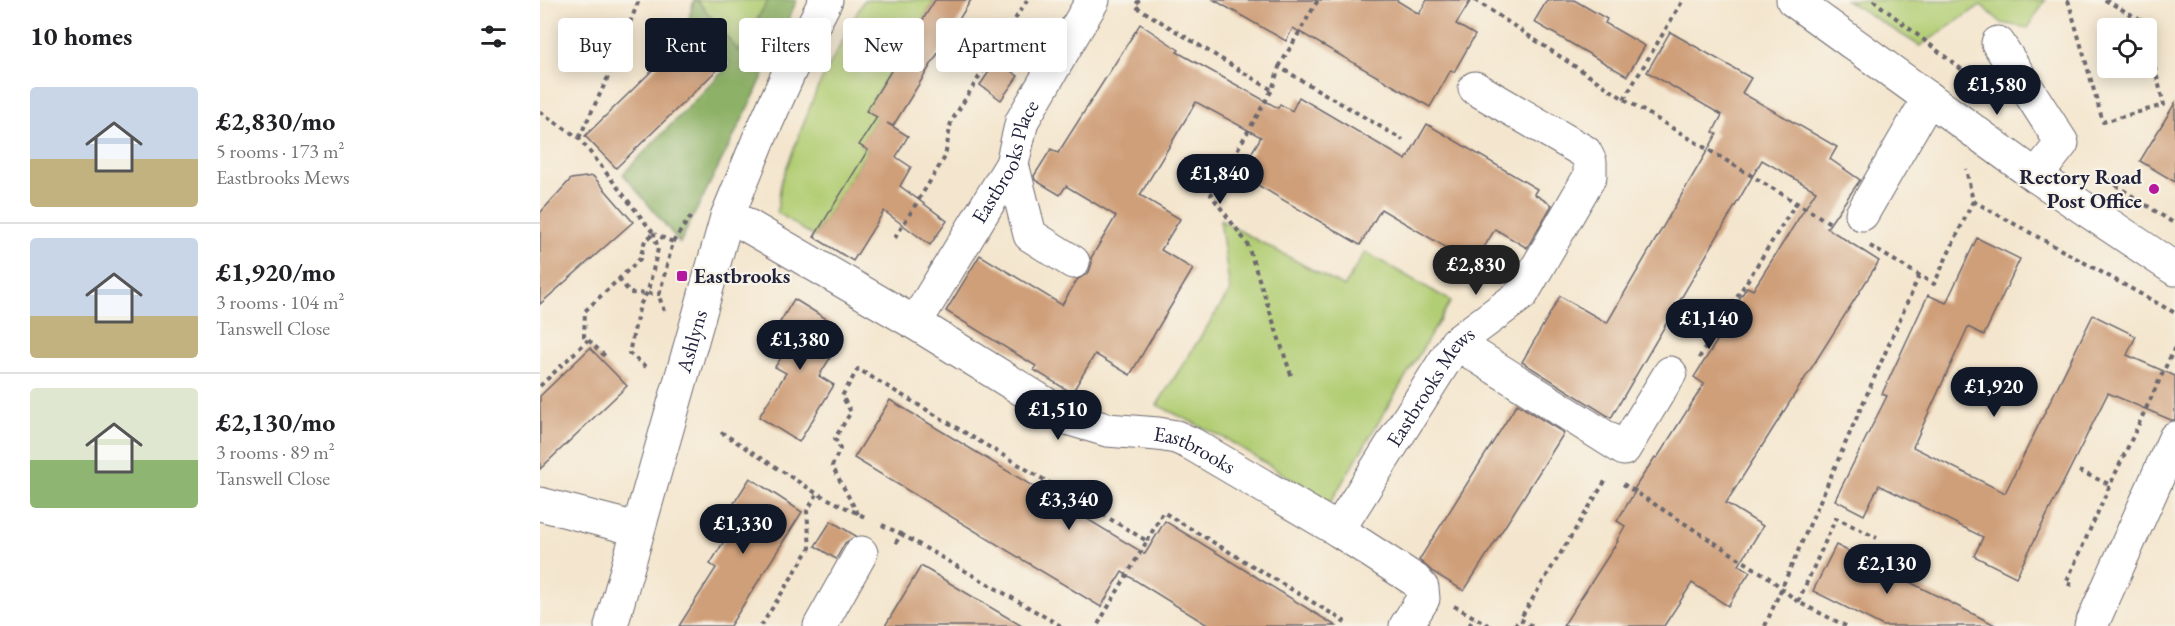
<!DOCTYPE html>
<html lang="en">
<head>
<meta charset="utf-8">
<style>
	:root { --surface:#fff; --page:#f6f6f6; --text:#202124; --muted:#757577; --line:#e0e0e0; --accent:#111827 }
	body { margin:0; font-family:"EB Garamond",serif; background:var(--page); color:var(--text); height:100vh; display:flex; flex-direction:column; font-size:22px; white-space:nowrap }
	* { box-sizing:border-box; margin:0 }
	p { font-size:20px; color:var(--muted) }
	.icon { flex:none; width:33px; height:33px; fill:none; stroke:currentColor; stroke-width:2; stroke-linecap:round; stroke-linejoin:round }
	.map { position:relative; flex:1; overflow:hidden }
	.side { display:flex; flex-direction:column; background:var(--surface); width:540px }
	.side>* { flex:none }
	.banner { position:absolute; left:18px; top:18px; width:570px; height:54px; display:flex; gap:12px }
	.fabs { position:absolute; left:1557px; top:18px; display:grid; gap:12px }
	.fabs a { display:grid; place-items:center; width:60px; height:60px; border-radius:6px; background:var(--surface); box-shadow:0 3px 15px #0003; font-size:30px }
	.price { position:absolute; translate:-50% -51px; padding:0 14px; border-radius:21px; background:var(--accent); color:#fff; font-size:20px; line-height:39px; filter:drop-shadow(0 2px 3px #0008) }
	.price::after { content:''; position:absolute; left:50%; top:36px; width:18px; height:14px; margin-left:-9px; background:inherit; clip-path:polygon(0 0,100% 0,50% 100%) }
	.price.selected { background:#222; color:#fff }
	ul { padding:0; list-style:none }
	li { display:flex; align-items:center; gap:18px; height:150px; padding:0 30px }
	li+li { border-top:2px solid var(--line) }
	li span { display:grid; place-items:center; flex:none; width:168px; height:120px; border-radius:6px; color:#555 }
	li>.icon { margin-inline-start:auto }
	span .icon { width:72px; height:72px; fill:#fffc; stroke-width:1 }
	li b { font-size:26px }
	h2 { display:flex; justify-content:space-between; align-items:center; height:72px; padding:0 30px; font-size:26px }
	.pill { padding:0 21px; border-radius:6px; background:var(--surface); box-shadow:0 3px 15px #0003; font-size:21px; line-height:54px }
	.pill.selected { background:var(--accent); color:#fff }
	main { display:flex; flex:1; min-height:0 }
	.map>svg:first-child { display:block }
	.green { fill:#b2ce74; stroke:#6a7858; stroke-width:1.5 }
	.forest { fill:#8db166; stroke:#586a50; stroke-width:1.5 }
	.building { fill:#cf9f79 }
	.lines { fill:none; stroke-linecap:round; stroke-linejoin:round }
	.minor-casing { stroke:#6c676e; stroke-width:35 }
	.path { stroke:#6c676e; stroke-width:4; stroke-dasharray:4.5 4.5; stroke-linecap:butt }
	.minor { stroke:#fff; stroke-width:33 }
	.path-bridge { stroke:#6c676e; stroke-width:4; stroke-dasharray:4.5 4.5; stroke-linecap:butt }
	.poi-dot { fill:#b5179e; stroke:#f7f3e8; stroke-width:2 }
	.labels { text-anchor:middle; stroke-width:4.5; stroke-linejoin:round; paint-order:stroke }
	.street-label { font-size:21px; fill:#22223b; stroke:#f7f3e8 }
	.poi-label { font-size:21px; font-weight:bold; fill:#22223b; stroke:#f7f3e8; text-anchor:end }
</style>
</head>
<body>
<main>
<section class="side">
<h2>10 homes<svg class="icon" aria-label="filters" viewBox="0 0 24 24"><path d="M4 7h16M4 17h16"/><circle cx="9" cy="7" r="2"/><circle cx="15" cy="17" r="2"/></svg></h2>
<ul>
<li><span style="background:linear-gradient(#c9d6e8 60%,#c2b280 0)"><svg class="icon" aria-label="home" viewBox="0 0 24 24"><path d="M3 11l9-7 9 7M6 9v11h12V9"/></svg></span><div><b>£2,830/mo</b><p>5 rooms · 173 m²</p><p>Eastbrooks Mews</p></div></li>
<li><span style="background:linear-gradient(#c9d6e8 65%,#c2b280 0)"><svg class="icon" aria-label="home" viewBox="0 0 24 24"><path d="M3 11l9-7 9 7M6 9v11h12V9"/></svg></span><div><b>£1,920/mo</b><p>3 rooms · 104 m²</p><p>Tanswell Close</p></div></li>
<li><span style="background:linear-gradient(#dfe7d0 60%,#8fb573 0)"><svg class="icon" aria-label="home" viewBox="0 0 24 24"><path d="M3 11l9-7 9 7M6 9v11h12V9"/></svg></span><div><b>£2,130/mo</b><p>3 rooms · 89 m²</p><p>Tanswell Close</p></div></li>
</ul>
</section>
<div class="map">
<svg width="1635" height="626" viewBox="0 0 1635 626">
	<rect width="100%" height="100%" fill="#f7f3e8"/>
	<filter id="ink" filterUnits="userSpaceOnUse"><feTurbulence type="fractalNoise" baseFrequency=".0167" numOctaves="2"/><feDisplacementMap in="SourceGraphic" scale="12" xChannelSelector="R" yChannelSelector="G"/><feConvolveMatrix kernelMatrix="1 2 1 2 8 2 1 2 1" color-interpolation-filters="sRGB"/></filter>
	<filter id="wash" filterUnits="userSpaceOnUse"><feTurbulence type="fractalNoise" baseFrequency=".008" numOctaves="4" result="noise"/><feDisplacementMap in="SourceGraphic" scale="24" xChannelSelector="R" yChannelSelector="G"/><feGaussianBlur stdDeviation="1.35" result="paint"/><feColorMatrix in="noise" values="0 0 0 0 0 0 0 0 0 0 0 0 0 0 0 0 0 1.4 0 .05"/><feComposite in="paint" operator="in"/></filter>
	<g filter="url(#wash)">
		<rect width="100%" height="100%" fill="#f4e6ce"/>
		<g class="green">
			<path d="M 157,0 L 228,0 L 199,52 Z"/>
			<path d="M 324,0 L 395,0 L 327,110 L 337,117 L 320,145 L 328,150 L 274,237 L 237,212 L 241,182 L 277,89 Z"/>
			<path d="M 1306,0 L 1505,0 L 1488,28 L 1462,23 L 1441,5 L 1380,46 Z"/>
			<path d="M 680,220 L 804,287 L 825,252 L 911,301 L 790,503 L 688,440 L 617,405 L 690,291 Z"/>
		</g>
		<path class="forest" d="M 154,0 L 157,0 L 199,52 L 228,0 L 257,0 L 214,96 L 140,243 L 83,174 L 190,64 L 149,18 Z"/>
		<g id="blocks">
			<g class="building">
				<path d="M 395,0 L 431,0 L 353,126 L 347,123 L 368,136 L 356,157 L 371,167 L 360,186 L 407,221 L 390,245 L 344,211 L 313,261 L 274,237 L 328,150 L 319,145 L 337,117 L 326,111 Z"/>
				<path d="M 674,0 L 856,0 L 879,14 L 887,0 L 931,0 L 916,24 L 935,35 L 914,72 L 911,70 L 890,107 L 753,28 L 746,41 Z"/>
				<path d="M 1007,0 L 1034,0 L 1067,19 L 1065,23 L 1105,46 L 1087,76 L 994,22 Z"/>
				<path d="M 139,21 L 182,65 L 76,168 L 45,136 L 124,59 L 112,46 Z"/>
				<path d="M 600,24 L 639,50 L 637,52 L 738,108 L 740,104 L 752,111 L 759,97 L 866,160 L 887,124 L 997,189 L 994,194 L 1012,205 L 987,248 L 955,229 L 934,264 L 841,209 L 820,245 L 699,174 L 721,137 L 656,102 L 600,195 L 640,219 L 621,250 L 653,269 L 590,375 L 555,354 L 532,393 L 494,370 L 496,366 L 406,311 L 440,255 L 522,305 L 537,280 L 549,272 L 552,263 L 551,258 L 576,216 L 526,186 L 520,195 L 495,180 L 494,176 L 511,149 L 518,153 Z"/>
				<path d="M 1130,32 L 1211,78 L 1202,93 L 1297,147 L 1290,159 L 1320,180 L 1287,228 L 1339,261 L 1186,503 L 1223,526 L 1199,565 L 1210,572 L 1188,606 L 1152,583 L 1124,626 L 1023,626 L 1078,541 L 1077,540 L 1085,526 L 1077,521 L 1096,490 L 1094,489 L 1115,457 L 1117,458 L 1164,384 L 1154,377 L 1189,322 L 1186,320 L 1207,287 L 1213,290 L 1276,191 L 1222,160 L 1071,418 L 982,362 L 1020,296 L 1067,323 L 1177,134 L 1173,132 L 1182,115 L 1107,72 Z"/>
				<path d="M 456,61 L 478,76 L 461,100 L 440,85 Z"/>
				<path d="M 1635,103 L 1635,182 L 1600,161 Z"/>
				<path d="M 53,176 L 93,222 L 0,304 L 0,213 L 31,179 Z"/>
				<path d="M 1437,238 L 1480,259 L 1444,335 L 1428,327 L 1373,447 L 1465,493 L 1553,315 L 1596,336 L 1587,355 L 1635,376 L 1635,420 L 1631,420 L 1568,393 L 1476,577 L 1434,556 L 1443,537 L 1339,485 L 1324,515 L 1295,500 L 1347,396 L 1342,394 L 1388,295 L 1406,303 Z"/>
				<path d="M 254,299 L 298,326 L 281,353 L 290,358 L 279,376 L 294,385 L 259,442 L 219,417 L 246,373 L 235,367 L 251,342 L 234,332 Z"/>
				<path d="M 50,348 L 87,386 L 0,469 L 0,396 Z"/>
				<path d="M 350,400 L 605,554 L 625,521 L 796,626 L 669,626 L 582,572 L 561,607 L 314,458 Z"/>
				<path d="M 977,404 L 1024,433 L 924,591 L 893,572 L 879,560 Z"/>
				<path d="M 210,478 L 262,512 L 190,626 L 139,626 L 176,568 L 170,564 L 197,520 L 187,514 Z"/>
				<path d="M 291,521 L 316,536 L 305,543 L 296,559 L 275,546 Z"/>
				<path d="M 1296,545 L 1457,626 L 1343,626 L 1273,591 Z"/>
				<path d="M 381,566 L 482,626 L 345,626 Z"/>
			</g>
		</g>
	</g>
	<g filter="url(#ink)">
		<use href="#blocks" fill-opacity="0" stroke="#6c676e" stroke-width="1.5"/>
		<g class="lines">
			<defs>
				<g id="minor">
					<path d="M 1253,0 L 1496,176 L 1635,269"/>
					<path d="M 1458,43 L 1522,143 L 1496,176"/>
					<path d="M 472,164 L 490,235 L 533,262"/>
					<path d="M 1322,214 L 1389,98"/>
					<path id="s1" d="M 187,217 L 203,223 L 375,323 L 530,419 L 567,430 L 618,434 L 636,437 L 652,444 L 798,530 L 875,580 L 882,588 L 883,599 L 866,626"/>
					<path id="s2" d="M 375,323 L 472,164 L 482,121 L 553,0"/>
					<path d="M 916,343 L 1084,449 L 1130,373"/>
					<path d="M 0,504 L 97,529"/>
					<path id="s3" d="M 798,530 L 916,343 L 982,294 L 1050,176 L 1050,162 L 1045,152 L 935,88"/>
					<path id="s4" d="M 71,626 L 187,217 L 219,139 L 250,70 L 286,0"/>
					<path d="M 280,626 L 321,553"/>
					<path d="M 1551,626 L 1635,438"/>
				</g>
			</defs>
			<use href="#minor" class="minor-casing"/>
			<g class="path">
				<path d="M 599,0 L 595,6 L 732,90"/>
				<path d="M 935,0 L 1084,99 L 1290,223"/>
				<path d="M 1333,0 L 1444,87"/>
				<path d="M 1528,0 L 1563,122 L 1624,105 L 1606,33"/>
				<path d="M 1565,0 L 1603,21 L 1605,28"/>
				<path d="M 739,67 L 778,0"/>
				<path d="M 1084,99 L 1143,0"/>
				<path d="M 0,112 L 39,138 L 114,234 L 105,240 L 100,259 L 45,311 L 44,336 L 65,356"/>
				<path d="M 39,138 L 69,75 L 99,0"/>
				<path d="M 1568,180 L 1635,224"/>
				<path d="M 1433,201 L 1635,313"/>
				<path d="M 355,238 L 405,157 L 411,122 L 487,0"/>
				<path d="M 133,242 L 151,216"/>
				<path d="M 1330,246 L 1394,284 L 1433,201 L 1426,169"/>
				<path d="M 1159,358 L 1256,203"/>
				<path d="M 106,367 L 89,353 L 100,305 L 108,291 L 118,249 L 114,234 L 133,242 L 119,296 L 124,311"/>
				<path d="M 751,375 L 707,243 L 671,195 L 732,90 L 739,67 L 863,140"/>
				<path d="M 0,386 L 48,340"/>
				<path d="M 181,432 L 276,493 L 327,518"/>
				<path d="M 1539,471 L 1571,485"/>
				<path d="M 1083,484 L 1228,577 L 1258,602"/>
				<path d="M 318,514 L 292,466 L 300,449 L 295,438 L 311,412 L 302,396 L 318,369 L 607,541 L 557,626"/>
				<path d="M 342,525 L 361,534 L 354,546"/>
				<path d="M 361,534 L 521,626"/>
				<path d="M 607,541 L 623,512 L 804,621 L 801,626"/>
				<path d="M 1532,585 L 1526,583 L 1570,485 L 1635,347"/>
				<path d="M 914,606 L 950,626"/>
				<path d="M 221,626 L 270,548 L 267,511 L 277,494"/>
				<path d="M 929,626 L 934,618"/>
				<path d="M 974,626 L 980,619"/>
				<path d="M 992,626 L 980,619 L 1067,478"/>
				<path d="M 1225,626 L 1379,276"/>
				<path d="M 1306,626 L 1258,602 L 1296,518 L 1337,538"/>
			</g>
			<use href="#minor" class="minor"/>
			<path class="path-bridge" d="M 79,279 L 90,293 L 120,294"/>
		</g>
	</g>
	<g class="poi-dot">
		<circle cx="1614" cy="189" r="6"/>
		<rect x="136" y="270" width="12" height="12" rx="3"/>
	</g>
	<g class="labels">
		<g class="street-label">
			<text dy="7" stroke="none"><textPath href="#s2" startOffset="186">Eastbrooks Place</textPath></text>
			<text dy="7" stroke="none"><textPath href="#s4" startOffset="296">Ashlyns</textPath></text>
			<text dy="7" stroke="none"><textPath href="#s3" startOffset="171">Eastbrooks Mews</textPath></text>
			<text dy="7" stroke="none"><textPath href="#s1" startOffset="528">Eastbrooks</textPath></text>
		</g>
		<g class="poi-label">
			<text x="1602" y="184">Rectory Road<tspan x="1602" dy="24">Post Office</tspan></text>
			<text x="154" y="283" text-anchor="start">Eastbrooks</text>
		</g>
	</g>
</svg>
<div class="fabs">
<a><svg class="icon" aria-label="locate" viewBox="0 0 24 24"><circle cx="12" cy="12" r="6"/><path d="M12 2v4M12 18v4M2 12h4M18 12h4"/></svg></a>
</div>
<b class="price" style="left:1457px;top:116px">£1,580</b>
<b class="price" style="left:680px;top:205px">£1,840</b>
<b class="price selected" style="left:936px;top:296px">£2,830</b>
<b class="price" style="left:1169px;top:350px">£1,140</b>
<b class="price" style="left:260px;top:371px">£1,380</b>
<b class="price" style="left:1454px;top:418px">£1,920</b>
<b class="price" style="left:518px;top:441px">£1,510</b>
<b class="price" style="left:529px;top:531px">£3,340</b>
<b class="price" style="left:203px;top:555px">£1,330</b>
<b class="price" style="left:1347px;top:595px">£2,130</b>
<div class="banner">
<a class="pill">Buy</a>
<a class="pill selected">Rent</a>
<a class="pill">Filters</a>
<a class="pill">New</a>
<a class="pill">Apartment</a>
</div>
</div>
</main>
</body>
</html>
